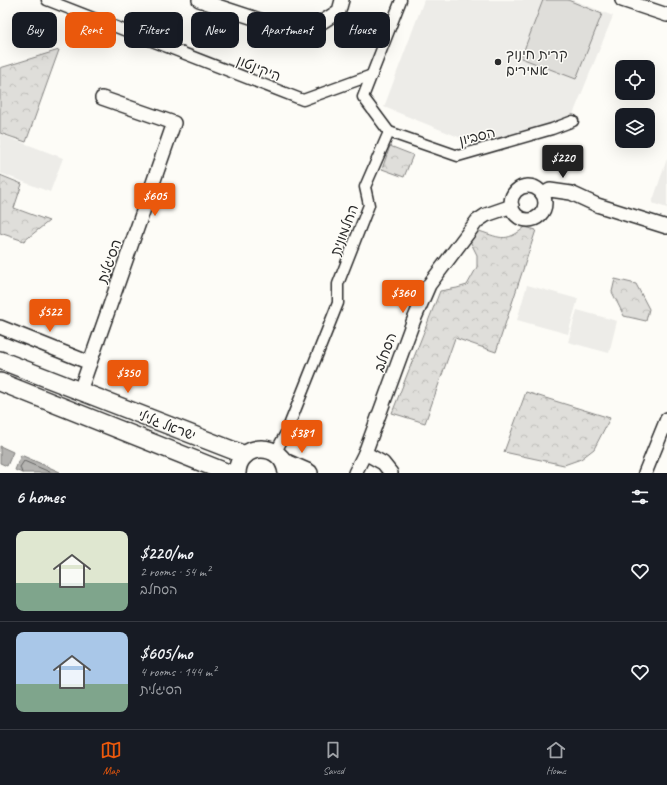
<!DOCTYPE html>
<html lang="en">
<head>
<meta charset="utf-8">
<style>
	:root { --surface:#171b24; --page:#20242c; --text:#f1f3f6; --muted:#9ea1a6; --line:#363941; --accent:#ea580c }
	body { margin:0; font-family:Caveat,"Playpen Sans Hebrew",sans-serif; background:var(--page); color:var(--text); height:100vh; display:flex; flex-direction:column; font-size:15px; white-space:nowrap }
	* { box-sizing:border-box; margin:0 }
	p { font-size:13px; color:var(--muted) }
	.icon { flex:none; width:22px; height:22px; fill:none; stroke:currentColor; stroke-width:2; stroke-linecap:round; stroke-linejoin:round }
	.map { position:relative; height:473px; overflow:hidden }
	.panel { display:flex; flex-direction:column; background:var(--surface); flex:1 }
	.panel>* { flex:none }
	.guide { position:absolute; left:12px; top:12px; width:400px; height:36px; display:flex; gap:8px }
	.tools { position:absolute; left:615px; top:60px; display:grid; gap:8px }
	.tools a { display:grid; place-items:center; width:40px; height:40px; border-radius:8px; background:var(--surface); box-shadow:0 4px 16px #0002; font-size:20px }
	.price { position:absolute; translate:-50% -34px; padding:0 9px; border-radius:4px; background:var(--accent); color:#fff; font-size:13px; line-height:26px; filter:drop-shadow(0 1px 2px #0008) }
	.price::after { content:''; position:absolute; left:50%; top:24px; width:12px; height:9px; margin-left:-6px; background:inherit; clip-path:polygon(0 0,100% 0,50% 100%) }
	.price.selected { background:#222; color:#fff }
	ul { padding:0; list-style:none }
	li { display:flex; align-items:center; gap:12px; height:100px; padding:0 16px }
	li+li { border-top:1px solid var(--line) }
	li span { display:grid; place-items:center; flex:none; width:112px; height:80px; border-radius:8px; color:#555 }
	li>.icon { margin-inline-start:auto }
	span .icon { width:48px; height:48px; fill:#fffc; stroke-width:1 }
	li b { font-size:17px }
	h2 { display:flex; justify-content:space-between; align-items:center; height:48px; padding:0 16px; font-size:17px }
	.pill { padding:0 14px; border-radius:8px; background:var(--surface); box-shadow:0 4px 16px #0002; font-size:14px; line-height:36px }
	.pill.selected { background:var(--accent); color:#fff }
	.tab-bar { display:flex; justify-content:space-around; align-items:center; height:56px; border-top:1px solid var(--line); background:var(--surface); font-size:11px; color:var(--muted) }
	.tab-bar a { display:grid; justify-items:center; gap:2px }
	.tab-bar .selected { color:var(--accent) }
	.map>svg:first-child { display:block }
	.built { fill:#edece8 }
	.park { fill:url(#park-crowns); stroke:#858482 }
	.pitch { fill:#dfdeda; stroke:#858482 }
	.water { fill:#b5b4b1; stroke:#7e7d7b }
	.lines { fill:none; stroke-linecap:round; stroke-linejoin:round }
	.shore { stroke:#626261; stroke-width:1 }
	.pedestrian-casing { stroke:#2b2b2b; stroke-width:13 }
	.minor-casing { stroke:#2b2b2b; stroke-width:16 }
	.tertiary-casing { stroke:#2b2b2b; stroke-width:20 }
	.pedestrian { stroke:#fdfcf7; stroke-width:10 }
	.minor { stroke:#fdfcf7; stroke-width:13 }
	.tertiary { stroke:#fdfcf7; stroke-width:17 }
	.poi-dot { fill:#2b2b2b; stroke:#fdfcf7; stroke-width:1.5 }
	.labels { text-anchor:middle; stroke-width:3; stroke-linejoin:round; paint-order:stroke }
	.poi-label { font-size:14px; fill:#2b2b2b; stroke:#fdfcf7; text-anchor:start }
	.street-label { font-size:14px; fill:#2b2b2b; stroke:#fdfcf7 }
</style>
</head>
<body>
<div class="map">
<svg width="667" height="473" viewBox="0 0 667 473">
	<defs>
		<pattern id="park-crowns" width="20" height="18" patternUnits="userSpaceOnUse"><rect width="20" height="18" fill="#dfdeda"/><path d="M2 6a3 3 0 1 1 6 0M12 15a3 3 0 1 1 6 0" fill="none" stroke="#c0bfbb"/></pattern>
	</defs>
	<rect width="100%" height="100%" fill="#fdfcf7"/>
	<filter id="ink" filterUnits="userSpaceOnUse"><feTurbulence type="fractalNoise" baseFrequency=".025" numOctaves="2"/><feDisplacementMap in="SourceGraphic" scale="8" xChannelSelector="R" yChannelSelector="G"/><feConvolveMatrix kernelMatrix="1 2 1 2 8 2 1 2 1" color-interpolation-filters="sRGB"/></filter>
	<g filter="url(#ink)">
		<g class="built">
			<path d="M 424,0 L 573,0 L 613,16 L 570,122 L 530,135 L 476,144 L 384,107 Z"/>
			<path d="M 0,134 L 63,158 L 50,192 L 0,173 Z"/>
			<path d="M 667,159 L 667,208 L 652,203 Z"/>
			<path d="M 527,285 L 578,299 L 568,334 L 517,320 Z"/>
			<path d="M 577,310 L 617,321 L 609,353 L 568,342 Z"/>
		</g>
		<g class="park">
			<path d="M 59,50 L 26,142 L 0,133 L 0,68 Z"/>
			<path d="M 390,146 L 413,155 L 404,177 L 382,169 Z"/>
			<path d="M 0,175 L 22,184 L 14,208 L 49,221 L 24,241 L 0,233 Z"/>
			<path d="M 525,227 L 536,230 L 496,352 L 455,338 L 425,423 L 392,413 L 440,291 L 457,288 L 467,285 L 477,267 L 477,255 L 470,241 L 476,230 C 499,237 505,244 525,227 Z"/>
			<path d="M 615,279 L 636,284 L 649,309 L 646,321 L 624,316 L 612,292 Z"/>
			<path d="M 526,392 L 610,418 L 594,449 L 581,459 L 564,465 L 504,452 Z"/>
		</g>
		<path class="pitch" d="M 543,0 L 568,0 L 602,14 L 576,79 L 521,58 Z"/>
		<g class="water">
			<path d="M 0,446 L 13,452 L 7,466 L 0,463 Z"/>
			<path d="M 21,455 L 60,472 L 59,473 L 22,473 L 15,470 Z"/>
		</g>
		<g class="lines">
			<path class="shore" d="M 22,473 L 20,467 L 24,461 L 52,473"/>
			<defs>
				<g id="pedestrian">
					<path d="M 47,0 L 303,100 L 372,75"/>
					<path d="M 389,132 L 458,156 L 552,129 L 573,121"/>
					<path d="M 275,453 L 286,433 L 338,303 L 338,284 L 369,205 L 365,187 L 389,132 L 363,97 L 401,0"/>
				</g>
				<g id="minor">
					<path d="M 199,0 L 281,27 L 305,30 L 316,26 L 339,11 L 342,0"/>
					<path d="M 622,0 L 667,15"/>
					<circle cx="528" cy="203" r="17"/>
					<path d="M 543,194 L 550,190 L 571,193 L 597,205 L 667,227"/>
					<path d="M 0,327 L 90,363"/>
					<path d="M 80,391 L 174,123 L 102,98"/>
					<path d="M 365,453 L 383,463 L 391,473"/>
					<path d="M 355,473 L 365,453 L 413,322 L 429,285 L 477,221 L 486,215 L 512,206"/>
					<path d="M 645,473 L 667,419"/>
				</g>
				<g id="tertiary">
					<path d="M 0,360 L 245,455"/>
					<path d="M 0,382 L 228,473"/>
					<path d="M 284,462 L 309,473"/>
					<path d="M 237,473 C 238,442 283,440 287,473"/>
				</g>
			</defs>
			<use href="#pedestrian" class="pedestrian-casing"/>
			<use href="#minor" class="minor-casing"/>
			<use href="#tertiary" class="tertiary-casing"/>
			<use href="#pedestrian" class="pedestrian"/>
			<use href="#minor" class="minor"/>
			<use href="#tertiary" class="tertiary"/>
		</g>
	</g>
	<circle class="poi-dot" cx="498" cy="62" r="4"/>
	<g class="labels">
		<g class="poi-label">
			<text x="506" y="59">קרית חינוך<tspan x="506" dy="16">אמירים</tspan></text>
		</g>
		<g class="street-label">
			<text transform="translate(259 68) rotate(22)" y="5">היקינטון</text>
			<text transform="translate(477 136) rotate(-14)" y="5">הסביון</text>
			<text transform="translate(344 230) rotate(-69)" y="5">החלמונית</text>
			<text transform="translate(109 261) rotate(-70)" y="5">הסיגלית</text>
			<text transform="translate(385 352) rotate(-70)" y="5">הסחלב</text>
			<text transform="translate(167 425) rotate(21)" y="5">ישראל גלילי</text>
		</g>
	</g>
</svg>
<div class="tools">
<a><svg class="icon" aria-label="locate" viewBox="0 0 24 24"><circle cx="12" cy="12" r="6"/><path d="M12 2v4M12 18v4M2 12h4M18 12h4"/></svg></a>
<a><svg class="icon" aria-label="layers" viewBox="0 0 24 24"><path d="M12 4l9 5-9 5-9-5zM3 14l9 5 9-5"/></svg></a>
</div>
<b class="price selected" style="left:563px;top:179px">$220</b>
<b class="price" style="left:155px;top:217px">$605</b>
<b class="price" style="left:403px;top:314px">$360</b>
<b class="price" style="left:50px;top:333px">$522</b>
<b class="price" style="left:128px;top:394px">$350</b>
<b class="price" style="left:302px;top:454px">$381</b>
<div class="guide">
<a class="pill">Buy</a>
<a class="pill selected">Rent</a>
<a class="pill">Filters</a>
<a class="pill">New</a>
<a class="pill">Apartment</a>
<a class="pill">House</a>
</div>
</div>
<section class="panel">
<h2>6 homes<svg class="icon" aria-label="filters" viewBox="0 0 24 24"><path d="M4 7h16M4 17h16"/><circle cx="9" cy="7" r="2"/><circle cx="15" cy="17" r="2"/></svg></h2>
<ul>
<li><span style="background:linear-gradient(#dfe7d0 65%,#7fa58c 0)"><svg class="icon" aria-label="home" viewBox="0 0 24 24"><path d="M3 11l9-7 9 7M6 9v11h12V9"/></svg></span><div><b>$220/mo</b><p>2 rooms · 54 m²</p><p>הסחלב</p></div><svg class="icon" aria-label="heart" viewBox="0 0 24 24"><path d="M12 20l-8-8c-3-5 5-10 8-4 3-6 11-1 8 4z"/></svg></li>
<li><span style="background:linear-gradient(#a9c7e8 65%,#7fa58c 0)"><svg class="icon" aria-label="home" viewBox="0 0 24 24"><path d="M3 11l9-7 9 7M6 9v11h12V9"/></svg></span><div><b>$605/mo</b><p>4 rooms · 144 m²</p><p>הסיגלית</p></div><svg class="icon" aria-label="heart" viewBox="0 0 24 24"><path d="M12 20l-8-8c-3-5 5-10 8-4 3-6 11-1 8 4z"/></svg></li>
</ul>
</section>
<nav class="tab-bar">
<a class="selected"><svg class="icon" aria-label="map" viewBox="0 0 24 24"><path d="M3 6l6-2 6 2 6-2v14l-6 2-6-2-6 2zM9 4v14M15 6v14"/></svg>Map</a>
<a><svg class="icon" aria-label="saved" viewBox="0 0 24 24"><path d="M7 4h10v16l-5-4-5 4z"/></svg>Saved</a>
<a><svg class="icon" aria-label="home" viewBox="0 0 24 24"><path d="M3 11l9-7 9 7M6 9v11h12V9"/></svg>Home</a>
</nav>
</body>
</html>
